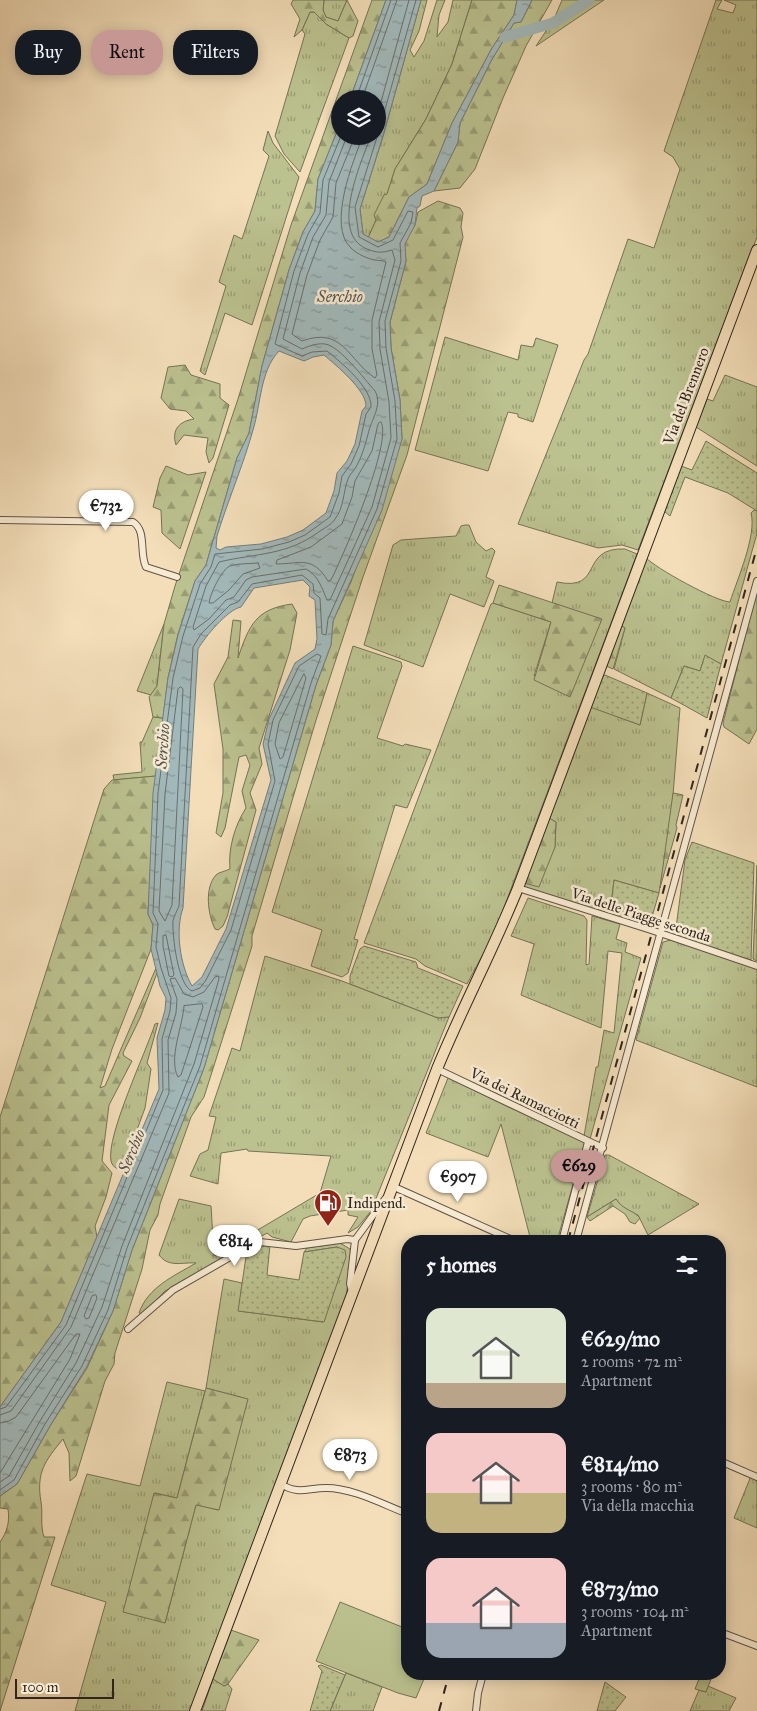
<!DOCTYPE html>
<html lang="en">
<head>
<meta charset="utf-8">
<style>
	:root { --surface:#171b24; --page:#242831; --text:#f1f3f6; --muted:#9ea1a6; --accent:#c59692 }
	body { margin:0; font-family:"IM FELL Great Primer",serif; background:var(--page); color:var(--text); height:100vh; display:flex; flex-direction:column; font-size:19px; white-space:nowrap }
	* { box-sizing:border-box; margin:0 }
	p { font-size:16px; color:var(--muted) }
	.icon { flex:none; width:28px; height:28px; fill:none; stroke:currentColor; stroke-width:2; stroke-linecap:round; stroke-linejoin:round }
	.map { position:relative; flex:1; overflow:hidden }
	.drawer { position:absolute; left:401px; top:1235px; width:325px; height:445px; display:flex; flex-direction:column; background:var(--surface); border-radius:20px; box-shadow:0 2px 12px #0003 }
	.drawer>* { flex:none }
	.hud { position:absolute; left:15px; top:30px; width:311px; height:45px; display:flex; gap:10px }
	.buttons { position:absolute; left:331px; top:90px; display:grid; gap:10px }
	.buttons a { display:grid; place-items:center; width:55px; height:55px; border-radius:50%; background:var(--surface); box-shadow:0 2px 12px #0003; font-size:25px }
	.scale { position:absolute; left:15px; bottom:12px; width:99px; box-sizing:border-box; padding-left:5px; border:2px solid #31251e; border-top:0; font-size:14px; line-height:18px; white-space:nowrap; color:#31251e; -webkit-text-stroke:4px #f7ead2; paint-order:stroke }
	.price { position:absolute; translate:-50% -42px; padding:0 11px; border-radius:18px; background:#fff; color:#222; font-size:16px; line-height:32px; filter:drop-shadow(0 1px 2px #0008) }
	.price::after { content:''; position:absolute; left:50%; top:30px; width:15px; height:11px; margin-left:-8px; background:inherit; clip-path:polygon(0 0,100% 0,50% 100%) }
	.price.active { background:var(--accent); color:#111 }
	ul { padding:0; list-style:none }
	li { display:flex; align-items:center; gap:15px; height:125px; padding:0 25px }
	li span { display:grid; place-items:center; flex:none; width:140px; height:100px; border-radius:15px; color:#555 }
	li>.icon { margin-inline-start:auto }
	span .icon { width:60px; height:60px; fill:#fffc; stroke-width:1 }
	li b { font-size:21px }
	h2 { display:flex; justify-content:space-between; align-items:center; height:60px; padding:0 25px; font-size:21px }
	.pill { padding:0 18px; border-radius:20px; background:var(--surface); box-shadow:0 2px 12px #0003; font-size:18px; line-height:45px }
	.pill.active { background:var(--accent); color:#111 }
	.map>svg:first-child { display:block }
	.grass { fill:url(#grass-tufts); stroke:#767356 }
	.forest { fill:url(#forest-firs); stroke:#767356 }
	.park { fill:#bbc18f; stroke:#767356 }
	.garden { fill:url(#garden-dots); stroke:#767356 }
	.water { fill:url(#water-ripples); stroke:#757e7c; fill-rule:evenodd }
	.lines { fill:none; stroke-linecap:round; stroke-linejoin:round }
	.shore { stroke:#6a6f6c; stroke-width:1 }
	.river { stroke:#a2b9bb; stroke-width:11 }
	.street-casing { stroke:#625345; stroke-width:8 }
	.primary-casing { stroke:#31251e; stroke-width:12 }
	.street { stroke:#f7ead2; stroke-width:6 }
	.primary { stroke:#f3deb9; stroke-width:10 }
	.rail { stroke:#31251e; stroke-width:2; stroke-dasharray:9 9; stroke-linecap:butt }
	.labels { text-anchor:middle; stroke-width:5; stroke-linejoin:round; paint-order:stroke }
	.street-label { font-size:15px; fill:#31251e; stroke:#f7ead2 }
	.poi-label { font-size:15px; fill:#31251e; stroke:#f7ead2; text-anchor:start }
	.water-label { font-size:16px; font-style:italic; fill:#53514d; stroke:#f7ead2 }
</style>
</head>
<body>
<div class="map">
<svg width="757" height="1711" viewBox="0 0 757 1711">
	<defs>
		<pattern id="grass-tufts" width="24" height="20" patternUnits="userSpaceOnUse" patternTransform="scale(1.25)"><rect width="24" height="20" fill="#bbc18f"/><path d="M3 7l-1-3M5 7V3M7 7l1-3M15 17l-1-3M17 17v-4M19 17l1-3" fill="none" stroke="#999d74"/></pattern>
		<pattern id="forest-firs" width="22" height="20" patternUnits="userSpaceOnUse" patternTransform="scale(1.25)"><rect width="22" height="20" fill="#bbc18f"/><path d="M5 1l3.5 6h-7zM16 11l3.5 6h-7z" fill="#999d74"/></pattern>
		<pattern id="garden-dots" width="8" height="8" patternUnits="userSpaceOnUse" patternTransform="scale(1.25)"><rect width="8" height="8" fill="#bbc18f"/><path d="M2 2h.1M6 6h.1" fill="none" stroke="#999d74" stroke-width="1.8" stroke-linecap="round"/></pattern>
		<pattern id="water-ripples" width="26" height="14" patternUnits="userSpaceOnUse" patternTransform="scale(1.25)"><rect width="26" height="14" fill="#a2b9bb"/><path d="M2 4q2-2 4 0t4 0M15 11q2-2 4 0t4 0" fill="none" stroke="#859697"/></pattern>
	</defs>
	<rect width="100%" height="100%" fill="#f3deb9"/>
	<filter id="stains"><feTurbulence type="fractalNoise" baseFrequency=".004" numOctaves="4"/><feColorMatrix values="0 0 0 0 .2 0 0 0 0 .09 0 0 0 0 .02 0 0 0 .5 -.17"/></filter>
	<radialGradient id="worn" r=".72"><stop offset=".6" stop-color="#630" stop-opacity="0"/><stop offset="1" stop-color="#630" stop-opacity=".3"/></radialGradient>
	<g class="grass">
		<path d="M 324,0 L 347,0 L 338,21 L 326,17 L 323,10 Z"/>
		<path d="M 421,0 L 427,0 L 419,31 L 410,50 L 414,57 L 424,41 L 437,0 L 445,0 L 439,15 L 437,37 L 448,22 L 453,0 L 472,0 L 452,64 L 426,119 L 395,169 L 387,195 L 368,238 L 363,234 L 360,209 L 383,136 Z"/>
		<path d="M 562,0 L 604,0 L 536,46 L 554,19 Z"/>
		<path d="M 716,0 L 722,0 L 717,9 L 733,13 L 736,5 L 724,0 L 757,0 L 757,237 L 638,550 L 622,545 L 598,548 L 518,524 L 584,360 L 588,354 L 628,239 L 654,248 L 680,169 L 673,157 L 664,151 Z"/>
		<path d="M 310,12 L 314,12 L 326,24 L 349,38 L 300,172 L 284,154 L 275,136 L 305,34 L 302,30 Z"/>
		<path d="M 268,131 L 273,143 L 299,177 L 252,325 L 225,313 L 205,375 L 200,371 L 226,286 L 219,282 L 234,235 L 242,239 L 269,156 L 263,150 Z"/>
		<path d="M 445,337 L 518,360 L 521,345 L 533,347 L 536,338 L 558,345 L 533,422 L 518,417 L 518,414 L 508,412 L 488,471 L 415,450 Z"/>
		<path d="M 725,375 L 757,387 L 757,466 L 696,427 L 707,399 L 713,401 Z"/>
		<path d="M 754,510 L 757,511 L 757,533 L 721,664 L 705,656 L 700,671 L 684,666 L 671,698 L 614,669 L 625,628 L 619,624 L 645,557 C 655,568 717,602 730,602 C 737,580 757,535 751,513 Z"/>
		<path d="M 465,525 L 469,525 L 476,542 L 486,551 L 492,548 L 495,551 L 486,577 L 494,581 L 484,607 L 450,594 L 423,667 L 364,645 L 393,545 L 401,540 L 456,536 L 461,526 Z"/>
		<path d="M 625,549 L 637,554 L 494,934 L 467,984 L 425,966 L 416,959 L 364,943 L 491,604 L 493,603 L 551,622 L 534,676 L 601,619 L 552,603 L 557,582 C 605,592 578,547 625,549 Z"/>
		<path d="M 164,624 L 157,686 L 151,695 L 137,691 Z"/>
		<path d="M 353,646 L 401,662 L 402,666 L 377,738 L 403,746 L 405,744 L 431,750 L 407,808 L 395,805 L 354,939 L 358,940 L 348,973 L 342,977 L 311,966 L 322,930 L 272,912 Z"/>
		<path d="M 647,693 L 680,708 L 671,820 L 659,893 L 614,880 L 610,915 L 525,888 L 524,883 L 555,847 L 556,822 L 547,817 L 590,706 L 640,725 Z"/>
		<path d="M 153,717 L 163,718 L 156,776 L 114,780 L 113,775 L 142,772 L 140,742 L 142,742 Z"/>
		<path d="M 757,865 L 757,961 L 753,959 Z"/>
		<path d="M 528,898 L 584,916 L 587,920 L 586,965 L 589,964 L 592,916 L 620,924 L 616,939 L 627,943 L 625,952 L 641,958 L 590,1139 L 584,1136 L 596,1067 L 598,1067 L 604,1030 L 614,1033 L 622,953 L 608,951 L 601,1028 L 521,995 L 534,944 L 511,936 Z"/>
		<path d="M 671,940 L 757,969 L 757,1087 L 636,1040 L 663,942 Z"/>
		<path d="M 265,956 L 342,981 L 438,1018 L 449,1017 L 371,1211 L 358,1227 L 348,1233 L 358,1217 L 348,1215 L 348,1210 L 310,1216 L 303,1219 L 291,1242 L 272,1237 L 267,1233 L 165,1291 L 143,1314 L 139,1313 C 148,1287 174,1276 196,1263 C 182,1262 169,1268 159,1255 L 179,1199 L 211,1206 L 214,1256 L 320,1193 L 331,1156 L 248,1151 L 247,1149 L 221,1153 L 218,1184 L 190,1176 L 200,1154 L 208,1150 L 216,1117 L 209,1116 L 232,1048 L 240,1051 Z"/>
		<path d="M 158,1023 L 147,1063 L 151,1069 L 145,1108 L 123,1168 L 118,1169 C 114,1167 112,1165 111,1161 C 106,1136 146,1052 155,1024 Z"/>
		<path d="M 448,1078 L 585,1142 L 557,1241 L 531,1241 L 501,1124 L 488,1157 L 426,1133 Z"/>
		<path d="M 605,1155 L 609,1155 L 699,1204 L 648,1235 L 638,1215 L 621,1208 L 616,1199 L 587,1217 Z"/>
		<path d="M 340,1243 L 350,1249 L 351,1255 L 346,1298 L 190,1711 L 75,1711 L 106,1602 L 51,1585 L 87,1474 L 140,1486 L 167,1382 L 205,1391 L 177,1498 L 155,1493 L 165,1623 L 196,1504 L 218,1510 L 247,1399 L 206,1388 L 224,1279 L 242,1283 L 239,1311 L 323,1322 L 337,1247 L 304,1252 L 307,1248 Z"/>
		<path d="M 751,1476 L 757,1479 L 757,1528 L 734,1518 Z"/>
		<path d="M 346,1673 L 382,1687 L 373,1711 L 330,1711 Z"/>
		<path d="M 213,1679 L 224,1686 L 228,1684 L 232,1689 L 225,1711 L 202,1711 Z"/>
		<path d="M 708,1686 L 736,1698 L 729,1711 L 690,1711 L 699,1690 L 706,1692 Z"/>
	</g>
	<g class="forest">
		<path d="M 293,0 L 324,0 L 323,10 L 326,17 L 338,21 L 347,0 L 358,21 L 353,36 L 349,38 L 326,24 L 314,12 L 310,12 L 302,30 L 294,37 L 300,19 L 291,4 Z"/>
		<path d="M 372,0 L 386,0 L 350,99 L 340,99 L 340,124 L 318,179 L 315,211 L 303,232 L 289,270 L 262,366 L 249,433 L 237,458 L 206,565 L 195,581 L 178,634 L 168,678 L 163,718 L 153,717 L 149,697 L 157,686 L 164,624 L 175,586 L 238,399 L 291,225 Z"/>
		<path d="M 472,0 L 517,0 L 514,15 L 492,48 L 452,123 L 427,184 L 409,197 L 389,237 L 378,242 L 368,238 L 376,220 L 374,215 L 384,195 L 387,194 L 395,169 L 426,119 L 452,64 Z"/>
		<path d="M 532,0 L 552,0 L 526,46 L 503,98 L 475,169 L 460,188 L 434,191 L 458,142 L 460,123 L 491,61 L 514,23 L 521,22 Z"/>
		<path d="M 438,201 L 460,208 L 463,213 L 461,227 L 463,237 L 407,455 L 363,577 L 316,720 L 252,936 L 252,946 L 204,1097 L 191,1117 L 160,1204 L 158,1215 L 150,1230 L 142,1269 L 115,1353 L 114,1364 L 105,1381 L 76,1476 L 70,1481 L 69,1453 L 63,1439 C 45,1461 36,1472 41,1502 C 43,1513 40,1525 44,1537 L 55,1537 L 0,1711 L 0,1542 C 7,1532 10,1522 8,1509 L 0,1508 L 0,1496 L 17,1484 L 50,1426 L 87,1368 L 113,1311 L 132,1250 L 204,1068 L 316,685 L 331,645 L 333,621 L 351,582 L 402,439 L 400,400 L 391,348 L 390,322 L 406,261 L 404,244 L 415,225 L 418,212 Z"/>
		<path d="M 185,365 L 191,375 L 220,384 L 220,398 L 229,405 L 213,458 L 209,463 L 206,452 L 208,438 L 184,435 L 176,445 C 171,429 180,421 194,419 L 186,411 L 170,409 L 161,398 L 168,367 Z"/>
		<path d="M 166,466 L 188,475 L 206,472 L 180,549 L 162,533 L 161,510 L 153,507 L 160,478 Z"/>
		<path d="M 499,585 L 602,619 L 570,697 L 534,680 L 551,622 L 493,603 Z"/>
		<path d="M 757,590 L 757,729 L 749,744 L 724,727 L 723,723 Z"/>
		<path d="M 292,604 L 297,613 L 290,650 L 259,748 L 262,764 L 250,793 L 256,810 L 227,917 L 223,926 L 218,930 L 215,929 C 208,915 204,888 216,875 C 219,872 226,871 230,869 C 228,848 235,825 246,808 L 242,791 L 250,765 L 246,755 L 239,757 L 225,828 L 221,837 L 216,833 L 223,793 L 223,749 L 214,684 L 228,657 L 233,620 L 241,621 L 238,658 C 249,625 256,609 292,604 Z"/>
		<path d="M 619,624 L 625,628 L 613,669 L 604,665 Z"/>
		<path d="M 156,776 L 148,914 L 153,925 L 151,949 L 112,1049 L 100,1088 L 105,1086 L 156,968 L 157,973 L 140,1018 L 123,1053 L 124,1056 L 132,1061 L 109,1105 L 102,1161 L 112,1173 L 106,1197 L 95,1226 L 97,1237 L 61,1322 L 0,1407 L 0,1117 L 104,789 L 112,780 Z"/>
		<path d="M 673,793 L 683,795 L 676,825 L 677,828 L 660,888 Z"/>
		<path d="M 547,817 L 556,822 L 555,847 L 539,887 L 524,883 Z"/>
		<path d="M 616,1199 C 624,1211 632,1209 640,1218 L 635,1224 L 630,1222 L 625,1214 L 613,1206 L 590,1221 L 587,1217 Z"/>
		<path d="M 206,1388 L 248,1399 L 219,1510 L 196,1505 L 165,1623 L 123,1612 L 154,1493 L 177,1498 Z"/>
		<path d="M 231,1630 L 259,1640 L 228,1684 L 224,1686 L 213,1679 Z"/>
	</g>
	<g class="park">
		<path d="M 340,1602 L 407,1629 L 408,1674 L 426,1674 L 416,1698 L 398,1693 L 316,1661 Z"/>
		<path d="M 701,1674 L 713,1674 L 706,1692 L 695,1689 Z"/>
	</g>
	<g class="garden">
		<path d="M 706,441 L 757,473 L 757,511 L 728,493 L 685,477 L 670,516 L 664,511 L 681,466 L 692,470 Z"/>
		<path d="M 705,655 L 721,664 L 707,718 L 671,698 L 684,666 L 700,671 Z"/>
		<path d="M 605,675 L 647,693 L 640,725 L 590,707 L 601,678 Z"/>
		<path d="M 692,842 L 754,863 L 751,960 L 675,935 L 685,860 Z"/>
		<path d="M 614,880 L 659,893 L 649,927 L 610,915 Z"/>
		<path d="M 364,946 L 416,962 L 418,968 L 463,986 L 449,1017 L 438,1018 L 350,984 L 350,976 L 360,949 Z"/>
		<path d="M 270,1245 L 267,1275 L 299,1280 L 304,1252 L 337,1247 L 345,1250 L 346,1257 L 324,1322 L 238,1311 L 247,1250 Z"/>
		<path d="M 321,1665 L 345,1675 L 330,1711 L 310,1711 L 322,1671 L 318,1666 Z"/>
		<path d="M 605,1682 L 626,1697 L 615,1711 L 597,1711 Z"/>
	</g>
	<path class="water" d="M 386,0 L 421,0 L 383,136 L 360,209 L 363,234 L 378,242 L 389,237 L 409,197 L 427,184 L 452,123 L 492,48 L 514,15 L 517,0 L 532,0 L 521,22 L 514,23 L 491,61 L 460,123 L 458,142 L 434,191 L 422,196 L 420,206 L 417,208 L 415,225 L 405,244 L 406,261 L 390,322 L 391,348 L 400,400 L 402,439 L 382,510 L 333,621 L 331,645 L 316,685 L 204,1068 L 132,1250 L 113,1311 L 86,1368 L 50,1426 L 17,1484 L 0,1496 L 0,1407 L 61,1322 L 159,1089 L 157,1038 L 165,1010 L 166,998 L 160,986 L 151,949 L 153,925 L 148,914 L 153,793 L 168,678 L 178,635 L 195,581 L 206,565 L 237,458 L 249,433 L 262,366 L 289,270 L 303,232 L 315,211 L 318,179 L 340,124 L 340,136 L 378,136 L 378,99 L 350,99 ZM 279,351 L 304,361 L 313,357 L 324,355 C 337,366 366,390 366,406 L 362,411 L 355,444 L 347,461 L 337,473 L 334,491 L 326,513 L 303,530 L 287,537 L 261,544 L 226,547 L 220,550 L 216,548 L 217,536 C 228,500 243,466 253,430 C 261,404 260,371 279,351 ZM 303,580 L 310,587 L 309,596 L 315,600 L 317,639 L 315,649 L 295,663 L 269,719 L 263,744 L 271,780 L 226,929 L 202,977 L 192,986 C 180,965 175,930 183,908 L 198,649 C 205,637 227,610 241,607 L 254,588 Z"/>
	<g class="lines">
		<g class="shore">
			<path d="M 356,99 L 391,0"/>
			<path d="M 362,99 L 397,0"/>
			<path d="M 378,113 L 409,0"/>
			<path d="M 347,136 L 329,182 L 326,215 L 313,237 L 300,273 L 283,339 L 302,349 C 309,346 317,343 325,344 C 340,346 365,380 375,391 C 383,405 371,420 368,434 C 365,446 362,456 356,467 C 354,471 349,475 348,479 C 343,492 344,508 335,519 C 332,524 325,528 320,531 C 287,556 256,553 219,562 L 206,586 L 193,627 L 194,630 L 209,619 L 226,600 L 234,597 L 246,580 L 252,577 L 306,569 C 318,575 322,588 327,600 L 330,600 L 372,507 L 391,438 L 389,402 L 380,349 L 379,322 L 395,260 L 392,250 C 382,253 377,253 367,249 C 329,234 361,162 371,136"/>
			<path d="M 355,136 L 336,183 L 333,217 L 320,240 L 307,275 L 292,334 L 302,341 C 343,326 348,360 375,378 L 377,375 L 372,349 L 372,320 L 386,262 C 382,260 380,261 375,260 C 368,259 357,254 351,248 C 327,226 353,161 363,136"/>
			<path d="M 381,422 C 393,442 343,556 331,580 L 328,581 C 312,555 301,564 276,564 L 277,560 L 311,547 L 342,524 L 352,497 L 355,481 L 372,451 L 378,424 Z"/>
			<path d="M 258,563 L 260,568 L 243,574 L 229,590 L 213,603 L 209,603 C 210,594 222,569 230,566 C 238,563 250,564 258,563 Z"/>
			<path d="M 304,674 L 306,678 L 283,757 L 280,759 L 275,744 L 279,723 Z"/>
			<path d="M 181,687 L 183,689 L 172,905 L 165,921 L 159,911 L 165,794 L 178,689 Z"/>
			<path d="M 166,935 L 174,975 L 172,977 L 169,976 L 163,946 L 163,936 Z"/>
			<path d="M 202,1004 L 203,1007 L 181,1075 L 178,1077 C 168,1059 183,1025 184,1006 Z"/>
			<path d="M 96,1295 L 97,1298 L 89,1318 L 86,1319 L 84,1316 L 92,1296 Z"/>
			<path d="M 0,1409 L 6,1407 L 66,1325 L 163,1090 L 162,1039 L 170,1011 L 171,998 L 161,968 L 156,947 L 158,924 L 153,913 L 158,793 L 173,678 L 183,636 L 200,584 L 211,567 L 215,554 L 262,549 L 289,542 L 305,535 L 330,517 L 339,493 L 342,476 L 351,464 L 359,446 L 366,414 L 371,407 C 372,388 342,363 327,351 L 312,352 L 302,356 L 275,344 L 294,271 L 308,234 L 320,213 L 323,180 L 341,136"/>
			<path d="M 0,1415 L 11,1411 L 71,1327 L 169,1093 L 168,1040 L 176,1013 L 177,999 L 170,979 L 175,978 L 184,994 L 193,997 L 204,992 L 215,977 L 218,976 L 219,979 L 194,1064 L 122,1246 L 102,1307 L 76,1363 L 40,1421 L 9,1476 L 0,1482"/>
			<path d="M 0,1423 L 9,1421 L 16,1417 L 76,1334 L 80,1334 L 70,1359 L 0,1473"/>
			<path d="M 0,1490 L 14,1480 L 45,1424 L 82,1366 L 108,1310 L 127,1248 L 200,1066 L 311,683 L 321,656 L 317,654 L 299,666 L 273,720 L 268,744 L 275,781 L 231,930 L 206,980 L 200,988 L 192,991 C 178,986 172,935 173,921 C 174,916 177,911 179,906 L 193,647 L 201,634 L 230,605 L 238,602 L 252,584 L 302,575 L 313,584 L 314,593 L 320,598 L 322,634 L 326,635 L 328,619 L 377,509 L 397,439 L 395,401 L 386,348 L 385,321 L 401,261 L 400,243 L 411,223 L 413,212 L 408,211 L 393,240 L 378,247 L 359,237 L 355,207 L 378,134 L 416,0"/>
		</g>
		<path class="river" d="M 505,37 L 553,23 L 589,0"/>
		<defs>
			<g id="street">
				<path d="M 0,520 L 133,522 C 147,531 139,553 146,567 L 177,577"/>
				<path d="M 518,888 L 651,930 L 757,966"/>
				<path d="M 437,1069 L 603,1148"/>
				<path d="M 392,1186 L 515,1241"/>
				<path d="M 562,1241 L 588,1142"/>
				<path d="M 576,1241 L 757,581"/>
				<path d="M 352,1291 L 350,1284 L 355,1240 L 385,1199"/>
				<path d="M 128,1329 L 173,1290 L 251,1245 L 260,1242 L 296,1246 L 347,1239 L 355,1240"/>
				<path d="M 720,1335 L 720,1336"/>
				<path d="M 720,1461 L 757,1477"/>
				<path d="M 281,1484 C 298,1495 307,1488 326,1488 C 353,1488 382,1504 408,1514"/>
				<path d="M 720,1632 L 757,1646"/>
				<path d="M 476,1711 L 478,1693 L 483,1674"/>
			</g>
			<path id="primary" d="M 195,1711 L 437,1069 C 462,1008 493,950 518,888 L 757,250"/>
		</defs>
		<use href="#street" class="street-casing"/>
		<use href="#primary" class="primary-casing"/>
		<use href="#street" class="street"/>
		<use href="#primary" class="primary"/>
		<g class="rail">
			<path d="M 568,1241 L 757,547"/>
			<path d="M 439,1711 L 449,1674"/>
		</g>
	</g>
	<defs>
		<symbol id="fuel-pin" viewBox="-11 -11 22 30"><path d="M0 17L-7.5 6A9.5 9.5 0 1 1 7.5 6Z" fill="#8f2418" stroke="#f7ead2"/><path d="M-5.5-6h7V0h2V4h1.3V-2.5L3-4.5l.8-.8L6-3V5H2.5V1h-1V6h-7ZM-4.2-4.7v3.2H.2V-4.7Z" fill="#fff"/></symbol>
	</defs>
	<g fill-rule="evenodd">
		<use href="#fuel-pin" x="312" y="1187" width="32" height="43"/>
	</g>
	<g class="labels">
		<g class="street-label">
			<text transform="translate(686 396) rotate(-69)" y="5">Via del Brennero</text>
			<text transform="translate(641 915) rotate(18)" y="5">Via delle Piagge seconda</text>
			<text transform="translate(525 1098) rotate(26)" y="5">Via dei Ramacciotti</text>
		</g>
		<g class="poi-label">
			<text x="347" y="1208">Indipend.</text>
		</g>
		<g class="water-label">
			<text x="340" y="302">Serchio</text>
			<text transform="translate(162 746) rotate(-86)" y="6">Serchio</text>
			<text transform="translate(131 1151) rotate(-67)" y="6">Serchio</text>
		</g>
	</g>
	<rect width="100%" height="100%" filter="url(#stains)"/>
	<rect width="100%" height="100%" fill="url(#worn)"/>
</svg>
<div class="buttons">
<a><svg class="icon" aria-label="layers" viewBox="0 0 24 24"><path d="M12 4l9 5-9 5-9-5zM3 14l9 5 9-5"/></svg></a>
</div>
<div class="scale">100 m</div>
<b class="price" style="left:106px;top:532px">€732</b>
<b class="price active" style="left:579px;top:1192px">€629</b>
<b class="price" style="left:458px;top:1203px">€907</b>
<b class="price" style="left:235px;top:1267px">€814</b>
<b class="price" style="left:350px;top:1481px">€873</b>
<div class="hud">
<a class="pill">Buy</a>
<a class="pill active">Rent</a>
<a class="pill">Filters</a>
</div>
<section class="drawer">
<h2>5 homes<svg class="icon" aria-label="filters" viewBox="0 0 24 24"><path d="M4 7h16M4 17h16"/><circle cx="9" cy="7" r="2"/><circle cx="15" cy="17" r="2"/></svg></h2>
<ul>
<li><span style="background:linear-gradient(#dfe7d0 75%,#b9a48a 0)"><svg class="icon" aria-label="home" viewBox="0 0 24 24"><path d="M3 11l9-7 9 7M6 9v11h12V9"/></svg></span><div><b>€629/mo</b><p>2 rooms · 72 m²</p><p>Apartment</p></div></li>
<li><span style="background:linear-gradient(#f6c9c9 60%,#c2b280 0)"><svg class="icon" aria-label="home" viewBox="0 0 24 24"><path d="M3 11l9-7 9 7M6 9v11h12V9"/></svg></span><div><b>€814/mo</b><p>3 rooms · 80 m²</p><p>Via della macchia</p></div></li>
<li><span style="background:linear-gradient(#f6c9c9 65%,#9aa5b1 0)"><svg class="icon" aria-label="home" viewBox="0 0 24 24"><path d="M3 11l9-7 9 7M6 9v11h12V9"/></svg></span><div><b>€873/mo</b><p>3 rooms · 104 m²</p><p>Apartment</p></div></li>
</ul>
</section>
</div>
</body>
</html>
